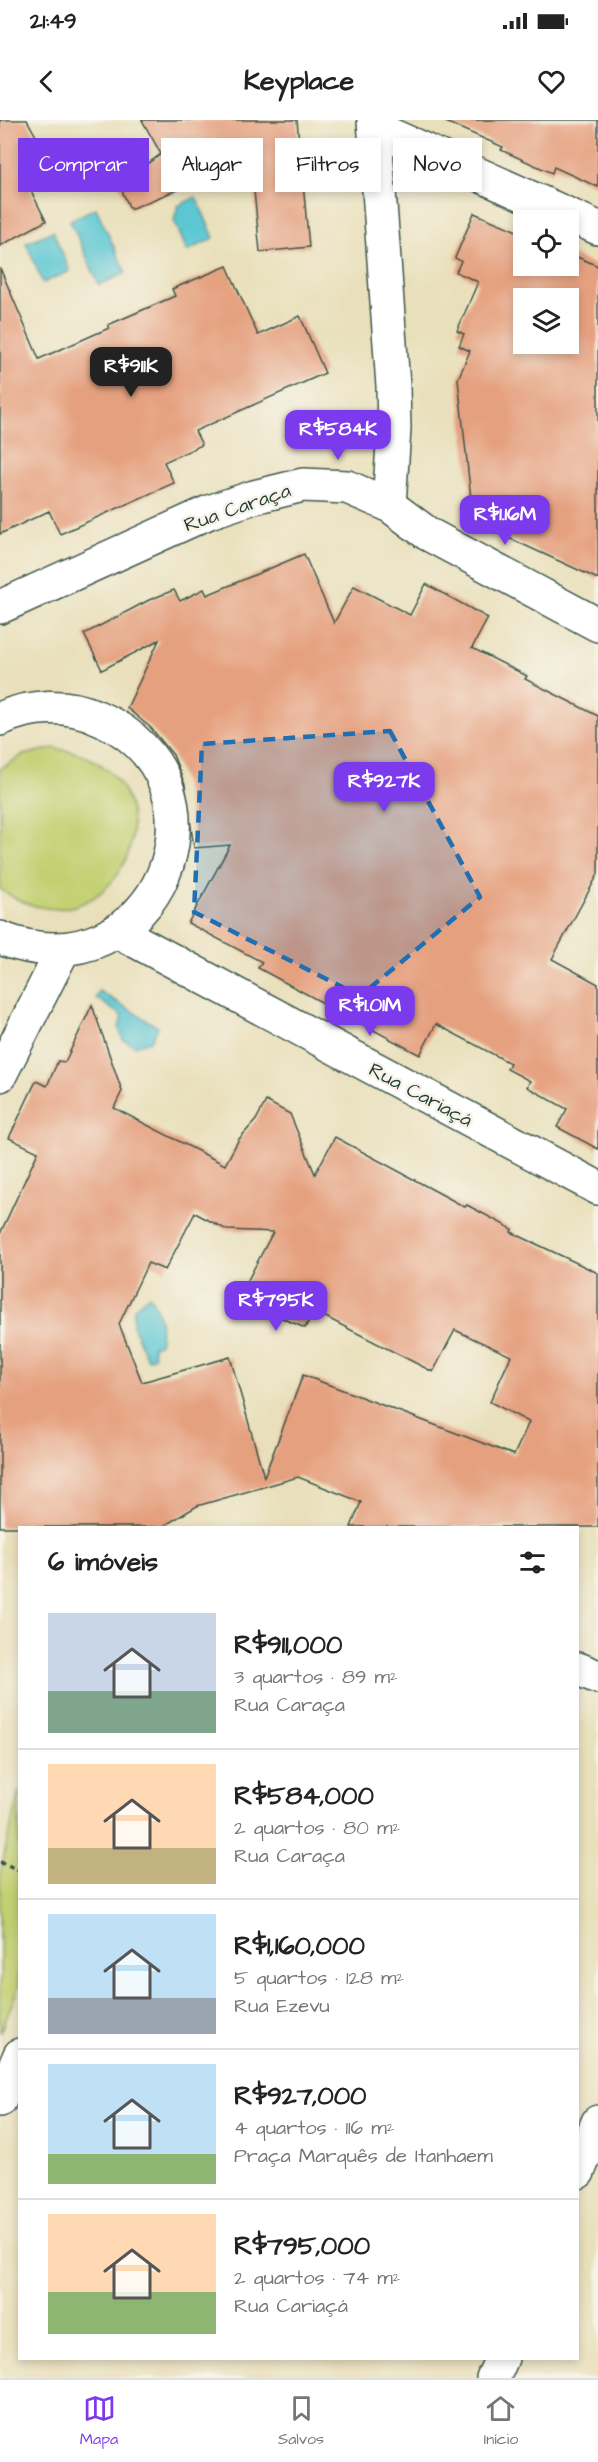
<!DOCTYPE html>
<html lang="pt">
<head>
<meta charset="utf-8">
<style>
	:root { --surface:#fff; --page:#f6f6f6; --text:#222; --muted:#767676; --line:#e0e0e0; --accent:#7c3aed }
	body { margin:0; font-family:"Architects Daughter",sans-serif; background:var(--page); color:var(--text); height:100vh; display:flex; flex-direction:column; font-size:22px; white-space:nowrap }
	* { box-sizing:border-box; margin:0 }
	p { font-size:20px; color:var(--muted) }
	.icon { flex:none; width:33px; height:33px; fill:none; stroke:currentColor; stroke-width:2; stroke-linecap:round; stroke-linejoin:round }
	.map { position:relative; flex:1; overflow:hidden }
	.details { position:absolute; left:18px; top:1406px; width:561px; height:834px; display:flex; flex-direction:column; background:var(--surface); border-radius:0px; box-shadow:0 3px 9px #0003 }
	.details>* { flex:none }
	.guide { position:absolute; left:18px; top:18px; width:562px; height:54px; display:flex; gap:12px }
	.fabs { position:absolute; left:513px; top:90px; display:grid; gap:12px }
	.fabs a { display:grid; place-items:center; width:66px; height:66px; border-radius:0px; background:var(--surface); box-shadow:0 3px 9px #0003; font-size:30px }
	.price { position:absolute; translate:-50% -51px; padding:0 14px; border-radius:12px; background:var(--accent); color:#fff; font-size:20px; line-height:39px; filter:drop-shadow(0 2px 3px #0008) }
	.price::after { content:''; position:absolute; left:50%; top:36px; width:18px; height:14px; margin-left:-9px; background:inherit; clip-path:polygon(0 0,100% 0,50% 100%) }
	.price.active { background:#222; color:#fff }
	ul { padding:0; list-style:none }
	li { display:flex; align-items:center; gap:18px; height:150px; padding:0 30px }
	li+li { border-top:2px solid var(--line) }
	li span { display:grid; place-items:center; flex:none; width:168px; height:120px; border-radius:0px; color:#555 }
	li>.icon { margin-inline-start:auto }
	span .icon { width:72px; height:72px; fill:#fffc; stroke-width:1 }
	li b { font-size:26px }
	h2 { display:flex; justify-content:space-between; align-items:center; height:72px; padding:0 30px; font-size:26px }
	.pill { padding:0 21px; border-radius:0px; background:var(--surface); box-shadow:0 3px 9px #0003; font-size:21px; line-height:54px }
	.pill.active { background:var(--accent); color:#fff }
	.status { display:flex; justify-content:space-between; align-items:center; height:42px; padding:0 30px; background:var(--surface); direction:ltr }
	.status svg { height:16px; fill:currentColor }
	header { display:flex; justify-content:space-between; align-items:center; height:78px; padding:0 30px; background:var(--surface); font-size:27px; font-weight:700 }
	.tabs { display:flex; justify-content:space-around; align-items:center; height:84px; border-top:2px solid var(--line); background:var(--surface); font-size:16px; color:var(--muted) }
	.tabs a { display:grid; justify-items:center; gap:3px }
	.tabs .active { color:var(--accent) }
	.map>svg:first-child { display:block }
	.green { fill:#c2d072; stroke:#708653; stroke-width:1.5 }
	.water { fill:#5bc7d3; stroke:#3d8284; stroke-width:1.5 }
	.building { fill:#e5a07f; fill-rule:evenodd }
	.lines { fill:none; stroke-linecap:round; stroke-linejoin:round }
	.minor-casing { stroke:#3d5548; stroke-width:36 }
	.path { stroke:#3d5548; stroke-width:4; stroke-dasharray:4.5 4.5; stroke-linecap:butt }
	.minor { stroke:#fff; stroke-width:33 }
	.marked { fill:#1f6fb2; fill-opacity:0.2; stroke:#1f6fb2; stroke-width:4.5; stroke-dasharray:12 8; stroke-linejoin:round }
	.labels { text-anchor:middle; stroke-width:5; stroke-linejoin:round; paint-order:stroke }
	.street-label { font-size:20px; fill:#1f3d34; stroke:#f7f3e8 }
</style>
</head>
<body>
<div class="status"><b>21:49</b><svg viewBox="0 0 49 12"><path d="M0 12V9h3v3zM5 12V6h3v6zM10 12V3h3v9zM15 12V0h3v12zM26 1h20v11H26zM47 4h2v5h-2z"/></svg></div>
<header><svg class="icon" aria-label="back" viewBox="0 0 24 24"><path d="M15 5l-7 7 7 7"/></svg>Keyplace<svg class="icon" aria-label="heart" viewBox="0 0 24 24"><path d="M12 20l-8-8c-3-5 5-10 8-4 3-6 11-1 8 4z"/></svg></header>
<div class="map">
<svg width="598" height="2258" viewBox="0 0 598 2258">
	<rect width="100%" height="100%" fill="#f7f3e8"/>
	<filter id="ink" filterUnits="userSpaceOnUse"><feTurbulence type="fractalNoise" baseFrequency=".0167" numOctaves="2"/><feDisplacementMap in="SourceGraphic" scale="12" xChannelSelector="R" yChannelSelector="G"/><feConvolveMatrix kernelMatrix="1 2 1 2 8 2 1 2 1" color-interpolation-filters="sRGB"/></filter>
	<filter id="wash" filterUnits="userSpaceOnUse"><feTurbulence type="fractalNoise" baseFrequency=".008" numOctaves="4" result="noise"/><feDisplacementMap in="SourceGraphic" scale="24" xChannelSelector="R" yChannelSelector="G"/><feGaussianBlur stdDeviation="1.35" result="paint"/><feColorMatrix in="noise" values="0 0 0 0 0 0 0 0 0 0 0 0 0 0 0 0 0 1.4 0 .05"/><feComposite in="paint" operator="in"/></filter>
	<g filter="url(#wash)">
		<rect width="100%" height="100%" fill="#e9e0bb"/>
		<g class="green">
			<path d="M 54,628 C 64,631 76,631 85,636 C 188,683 107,844 0,769 L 0,649 L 23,635 Z"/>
			<path d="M 19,1671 L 19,1866 L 0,1913 L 0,1753 Z"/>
		</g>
		<g class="water">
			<path d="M 196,77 L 214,118 L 187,131 L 174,100 L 178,86 Z"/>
			<path d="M 96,88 L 126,153 L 99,165 L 70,100 Z"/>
			<path d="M 53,111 L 70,151 L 43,163 L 26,123 Z"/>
			<path d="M 99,871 L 158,907 L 151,921 L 135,926 L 123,920 L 119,908 L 122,896 L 96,878 Z"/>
			<path d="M 149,1175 C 160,1191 163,1205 159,1224 L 153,1226 L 154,1236 L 150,1239 L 146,1237 L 133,1206 L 134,1188 Z"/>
		</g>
		<g id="blocks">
			<g class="building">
				<path d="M 0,0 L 27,0 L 53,47 L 26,61 L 46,101 L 0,126 Z"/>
				<path d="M 142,0 L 297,0 L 309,127 L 260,132 L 251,40 L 130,89 L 119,64 L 161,34 Z"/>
				<path d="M 441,0 L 598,0 L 598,67 L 554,47 L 552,53 L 501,30 L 503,27 Z"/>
				<path d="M 474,93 L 524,114 L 524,146 L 568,146 L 568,133 L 598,146 L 598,459 L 487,408 L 473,397 L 458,259 L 470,231 L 459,226 L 464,214 L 457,211 L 478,162 L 456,152 L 461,141 L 455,138 ZM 524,178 L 568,178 L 568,224 L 524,224 Z"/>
				<path d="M 227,146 L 258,215 L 300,196 L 325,253 L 195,311 L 202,325 L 164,342 L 174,363 L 60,414 L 49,391 L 0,414 L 0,148 L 39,239 L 109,208 L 108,205 L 175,176 L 172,169 Z"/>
				<path d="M 304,434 L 334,503 L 354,466 L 410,495 L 426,464 L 488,498 L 472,528 L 527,556 L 525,559 L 598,596 L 598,754 L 552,839 L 598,864 L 598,1029 L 557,1007 L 567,989 L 527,967 L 530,961 L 507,949 L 510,943 L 436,904 L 420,935 L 258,848 L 262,842 L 188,803 L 230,725 L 194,728 L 185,665 L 173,635 L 151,608 L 127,588 L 159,520 L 102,550 L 84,514 L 149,480 L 174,470 L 180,481 L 204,469 L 207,475 Z"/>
				<path d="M 92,885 L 122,971 L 114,988 L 225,1045 L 239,1019 L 256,1000 L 266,981 L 290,994 L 315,1054 L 335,1017 L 465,1087 L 467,1085 L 512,1109 L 511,1112 L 598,1153 L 598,1407 L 351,1407 L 361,1382 L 298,1357 L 197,1386 L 162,1407 L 0,1407 L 0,1114 L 38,1032 L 9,1018 L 36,961 L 47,966 L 58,941 L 65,942 ZM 195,1093 L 227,1110 L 273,1112 L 238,1179 L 305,1208 L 314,1191 L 433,1252 L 455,1210 L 511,1236 L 490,1282 L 529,1302 L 514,1335 L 303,1255 L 264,1357 L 230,1237 L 142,1262 L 119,1204 L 148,1143 L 165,1150 Z"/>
			</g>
		</g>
	</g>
	<g filter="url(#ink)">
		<use href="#blocks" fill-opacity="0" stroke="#3d5548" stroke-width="1.5"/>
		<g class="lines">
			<defs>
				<g id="minor">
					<path d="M 375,8 L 598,108"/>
					<path d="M 389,385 L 428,414 L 598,505"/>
					<path d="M 0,487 L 209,392 L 254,377 L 303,365 L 347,367 L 389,385 L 394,309 L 393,266 L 374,0"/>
					<path d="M 0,599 C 30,585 67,583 97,597 C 246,661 157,880 0,818"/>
					<path d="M 117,811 L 598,1068"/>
					<path d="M 0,955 L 63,830"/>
					<path d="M 578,1549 L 598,1557"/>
					<path d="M 0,1980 L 20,1935"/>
					<path d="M 578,2052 L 598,2002"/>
					<path d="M 493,2258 L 502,2238"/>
				</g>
			</defs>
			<use href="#minor" class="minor-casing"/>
			<path class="path" d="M 0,1742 L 20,1751"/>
			<use href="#minor" class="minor"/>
		</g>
	</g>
	<path class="marked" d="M 390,611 L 480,777 L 360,876 L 194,792 L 202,624 Z"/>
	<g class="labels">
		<g class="street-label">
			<text transform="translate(237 387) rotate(-19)" y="7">Rua Caraça</text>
			<text transform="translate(421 974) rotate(28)" y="7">Rua Cariaçá</text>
		</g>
	</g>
</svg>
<div class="fabs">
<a><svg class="icon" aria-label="locate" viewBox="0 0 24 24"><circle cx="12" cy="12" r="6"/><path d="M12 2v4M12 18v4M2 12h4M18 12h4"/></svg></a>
<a><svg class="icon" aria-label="layers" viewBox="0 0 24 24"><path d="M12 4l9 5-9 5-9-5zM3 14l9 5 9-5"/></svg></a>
</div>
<b class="price active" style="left:131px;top:278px">R$911K</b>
<b class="price" style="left:338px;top:341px">R$584K</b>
<b class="price" style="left:505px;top:426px">R$1.16M</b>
<b class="price" style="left:384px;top:693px">R$927K</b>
<b class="price" style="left:370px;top:917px">R$1.01M</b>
<b class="price" style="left:276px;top:1212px">R$795K</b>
<div class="guide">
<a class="pill active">Comprar</a>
<a class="pill">Alugar</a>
<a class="pill">Filtros</a>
<a class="pill">Novo</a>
</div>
<section class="details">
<h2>6 imóveis<svg class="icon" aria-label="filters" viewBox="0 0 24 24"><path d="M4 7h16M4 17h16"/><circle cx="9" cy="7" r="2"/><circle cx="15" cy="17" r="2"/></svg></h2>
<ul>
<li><span style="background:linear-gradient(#c9d6e8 65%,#7fa58c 0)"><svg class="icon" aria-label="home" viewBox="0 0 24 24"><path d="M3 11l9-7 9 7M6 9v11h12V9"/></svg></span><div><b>R$911,000</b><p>3 quartos · 89 m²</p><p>Rua Caraça</p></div></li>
<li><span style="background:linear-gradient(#ffd9b3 70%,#c2b280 0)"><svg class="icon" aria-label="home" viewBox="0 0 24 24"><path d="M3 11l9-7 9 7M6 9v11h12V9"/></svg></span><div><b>R$584,000</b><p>2 quartos · 80 m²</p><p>Rua Caraça</p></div></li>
<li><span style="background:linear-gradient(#bfe0f5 70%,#9aa5b1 0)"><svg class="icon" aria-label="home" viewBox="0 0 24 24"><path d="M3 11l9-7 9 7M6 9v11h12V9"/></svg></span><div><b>R$1,160,000</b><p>5 quartos · 128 m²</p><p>Rua Ezevu</p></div></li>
<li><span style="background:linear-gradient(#bfe0f5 75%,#8fb573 0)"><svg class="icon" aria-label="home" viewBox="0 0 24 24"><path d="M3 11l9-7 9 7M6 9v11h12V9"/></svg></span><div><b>R$927,000</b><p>4 quartos · 116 m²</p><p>Praça Marquês de Itanhaem</p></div></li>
<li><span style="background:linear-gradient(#ffd9b3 65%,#8fb573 0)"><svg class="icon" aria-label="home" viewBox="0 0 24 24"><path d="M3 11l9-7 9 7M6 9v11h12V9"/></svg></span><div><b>R$795,000</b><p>2 quartos · 74 m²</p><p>Rua Cariaçá</p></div></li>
</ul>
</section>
</div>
<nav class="tabs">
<a class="active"><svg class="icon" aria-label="map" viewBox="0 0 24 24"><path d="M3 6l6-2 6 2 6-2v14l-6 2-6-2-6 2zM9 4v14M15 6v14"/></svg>Mapa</a>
<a><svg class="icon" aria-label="saved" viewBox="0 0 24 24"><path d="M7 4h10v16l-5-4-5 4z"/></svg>Salvos</a>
<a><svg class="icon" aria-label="home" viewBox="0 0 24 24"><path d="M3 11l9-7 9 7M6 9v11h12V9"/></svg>Início</a>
</nav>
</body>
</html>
